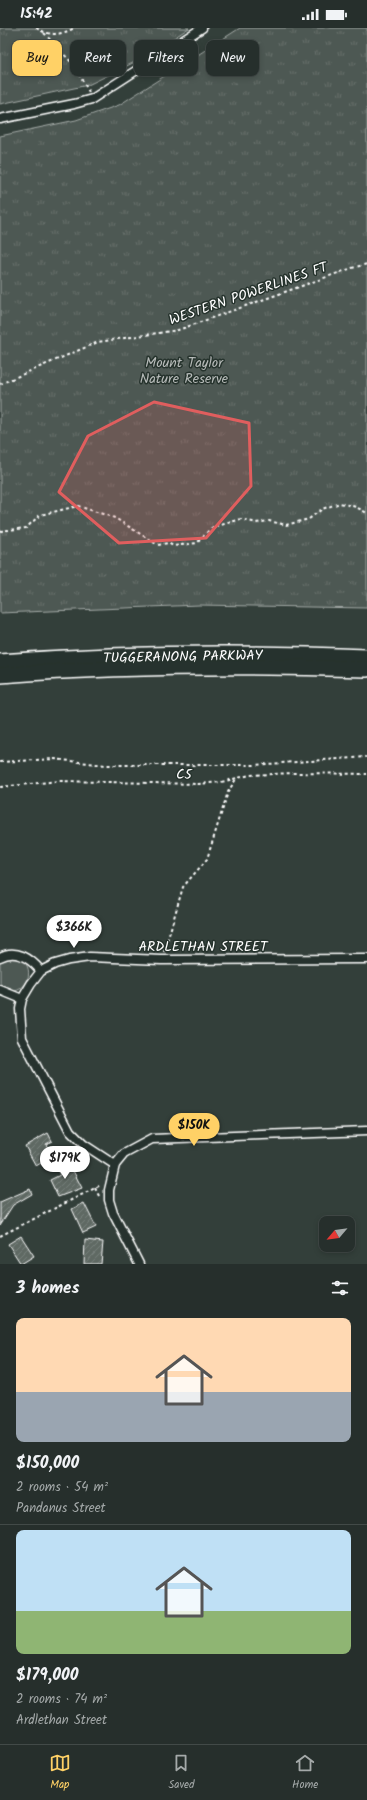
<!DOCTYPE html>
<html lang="en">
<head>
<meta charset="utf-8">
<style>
	:root { --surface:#262f2c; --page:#2e3734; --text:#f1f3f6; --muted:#a4a9a9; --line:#424a48; --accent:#ffd166 }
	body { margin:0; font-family:Kalam,sans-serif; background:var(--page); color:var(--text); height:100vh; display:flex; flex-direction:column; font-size:15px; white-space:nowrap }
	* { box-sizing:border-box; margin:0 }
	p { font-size:13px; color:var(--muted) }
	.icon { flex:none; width:22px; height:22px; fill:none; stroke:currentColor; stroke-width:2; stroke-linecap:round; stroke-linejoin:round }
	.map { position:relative; height:1236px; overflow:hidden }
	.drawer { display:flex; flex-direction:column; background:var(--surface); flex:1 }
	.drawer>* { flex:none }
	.banner { position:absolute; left:12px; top:12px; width:343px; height:36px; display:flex; gap:8px }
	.needle { width:26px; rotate:241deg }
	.fabs { position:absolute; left:319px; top:1188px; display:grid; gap:8px }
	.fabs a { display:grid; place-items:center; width:36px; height:36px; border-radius:8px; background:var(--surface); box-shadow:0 2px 6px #0003,0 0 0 1px var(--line); font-size:20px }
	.price { position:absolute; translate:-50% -34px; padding:0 9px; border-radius:14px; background:#fff; color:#222; font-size:13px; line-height:26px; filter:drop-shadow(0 1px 2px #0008) }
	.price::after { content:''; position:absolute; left:50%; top:24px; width:12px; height:9px; margin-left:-6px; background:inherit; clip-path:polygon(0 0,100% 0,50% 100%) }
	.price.active { background:var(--accent); color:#111 }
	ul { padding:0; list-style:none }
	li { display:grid; align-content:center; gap:8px; height:212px; padding:0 16px }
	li+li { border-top:1px solid var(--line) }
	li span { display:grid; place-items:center; height:124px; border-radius:8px; color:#555 }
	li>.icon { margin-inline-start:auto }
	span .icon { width:72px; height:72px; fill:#fffc; stroke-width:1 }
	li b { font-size:17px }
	h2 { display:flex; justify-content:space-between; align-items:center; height:48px; padding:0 16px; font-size:17px }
	.pill { padding:0 14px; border-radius:8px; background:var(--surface); box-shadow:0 2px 6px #0003,0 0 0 1px var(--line); font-size:14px; line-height:36px }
	.pill.active { background:var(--accent); color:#111 }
	.status { display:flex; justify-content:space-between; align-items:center; height:28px; padding:0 20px; background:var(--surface); direction:ltr }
	.status svg { height:11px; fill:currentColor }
	.dock { display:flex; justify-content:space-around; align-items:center; height:56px; border-top:1px solid var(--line); background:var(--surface); font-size:11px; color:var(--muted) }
	.dock a { display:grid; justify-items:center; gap:2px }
	.dock .active { color:var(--accent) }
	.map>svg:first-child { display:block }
	.green { fill:#4d5853; stroke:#a6aca9 }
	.park { fill:url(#park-tufts); stroke:#a6aca9 }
	.building { fill:url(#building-hatch); stroke:#fff }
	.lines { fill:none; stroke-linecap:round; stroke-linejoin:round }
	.street-casing { stroke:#fff; stroke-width:11 }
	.highway-casing { stroke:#fff; stroke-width:18 }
	.path { stroke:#fff; stroke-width:2; stroke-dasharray:3 3; stroke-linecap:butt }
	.street { stroke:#26332d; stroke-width:8 }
	.highway { stroke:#26332d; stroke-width:15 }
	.marked { fill:#e05e5e; fill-opacity:0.2; stroke:#e05e5e; stroke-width:3; stroke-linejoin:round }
	.labels { text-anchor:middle; stroke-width:3; stroke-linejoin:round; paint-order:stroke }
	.street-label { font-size:14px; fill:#fff; stroke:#26332d }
	.park-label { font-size:14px; fill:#b8bcba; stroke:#26332d }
</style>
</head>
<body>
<div class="status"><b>15:42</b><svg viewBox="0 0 49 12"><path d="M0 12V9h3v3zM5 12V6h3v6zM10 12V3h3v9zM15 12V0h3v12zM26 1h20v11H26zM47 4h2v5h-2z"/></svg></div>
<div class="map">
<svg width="367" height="1236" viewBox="0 0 367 1236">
	<defs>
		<pattern id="park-tufts" width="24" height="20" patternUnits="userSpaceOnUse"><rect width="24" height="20" fill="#4d5853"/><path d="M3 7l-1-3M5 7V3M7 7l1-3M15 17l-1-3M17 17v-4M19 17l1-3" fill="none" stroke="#68716d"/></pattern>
		<pattern id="building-hatch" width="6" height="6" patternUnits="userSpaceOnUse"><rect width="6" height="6" fill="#5f6964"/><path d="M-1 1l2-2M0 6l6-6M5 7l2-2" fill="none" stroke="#77807b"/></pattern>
	</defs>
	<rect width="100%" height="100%" fill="#333f3a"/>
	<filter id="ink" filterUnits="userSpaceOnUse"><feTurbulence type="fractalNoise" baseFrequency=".025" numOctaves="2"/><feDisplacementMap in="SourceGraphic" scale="8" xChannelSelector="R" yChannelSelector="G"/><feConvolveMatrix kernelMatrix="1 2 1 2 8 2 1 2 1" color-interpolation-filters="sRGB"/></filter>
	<g filter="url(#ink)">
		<path class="green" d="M 10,928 C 14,929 19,930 22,932 C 36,942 26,966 9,963 C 6,963 3,961 0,960 L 0,932 Z"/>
		<g class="park">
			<path d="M 0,0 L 189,0 L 143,30 L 88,57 L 0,76 Z"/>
			<path d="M 240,0 L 367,0 L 367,580 L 199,577 L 0,585 L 0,108 L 76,92 L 119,77 Z"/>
		</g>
		<g class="building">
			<path d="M 48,1105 L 52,1113 L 46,1116 L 54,1133 L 43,1138 L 41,1135 L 36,1138 L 25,1118 Z"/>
			<path d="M 67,1131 L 82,1160 L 58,1169 L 50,1152 L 60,1147 L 55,1138 Z"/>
			<path d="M 30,1161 L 32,1166 L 13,1177 L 0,1197 L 0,1174 Z"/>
			<path d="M 84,1175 L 96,1199 L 83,1205 L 72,1181 Z"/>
			<path d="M 21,1208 L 34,1228 L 21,1236 L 8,1216 Z"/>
			<path d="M 85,1212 L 103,1214 L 101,1236 L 84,1236 Z"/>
		</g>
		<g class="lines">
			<defs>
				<g id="street">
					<path d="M 0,91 L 74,76 L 92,71 L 202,0"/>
					<path d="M 0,929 C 16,920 31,931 41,943"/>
					<path d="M 0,962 L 22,971"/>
					<path d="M 115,1137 L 83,1116 L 70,1103 L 22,1010 L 20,981 L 22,971 L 31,956 L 41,943 L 55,936 L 69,932 L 90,929 L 161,932 L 367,931"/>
					<path d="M 139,1236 L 113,1185 L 109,1172 L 109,1162 L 115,1137 L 124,1126 L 152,1111 L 367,1103"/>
				</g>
				<g id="highway">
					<path d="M 0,634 C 122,625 245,624 367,629"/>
					<path d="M 0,647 C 122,638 245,637 367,641"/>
				</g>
			</defs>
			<use href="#street" class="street-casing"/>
			<use href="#highway" class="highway-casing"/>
			<g class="path">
				<path d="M 36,0 C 52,9 59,7 75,0"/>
				<path d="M 44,5 L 73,36 L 89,64"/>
				<path d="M 0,356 L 98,314 L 178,302 L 352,240 L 367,236"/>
				<path d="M 0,503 L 26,500 L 40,487 L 78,478 L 115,490 L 158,517 L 168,515 L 173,518 L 197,515 L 211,500 L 241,491 L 256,495 L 269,493 L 286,497 L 309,491 L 322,481 L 340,475 L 356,479 L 367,485"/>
				<path d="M 0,734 L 54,731 L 105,737 L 253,737 L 367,729"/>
				<path d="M 0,759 L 59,753 L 199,756 L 221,754 L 250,747 L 294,745 L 367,746"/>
				<path d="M 164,924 L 183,859 L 207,831 L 228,764 L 236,751"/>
				<path d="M 95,1160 L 100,1170"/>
				<path d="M 0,1208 L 101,1157"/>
			</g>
			<use href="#street" class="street"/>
			<use href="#highway" class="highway"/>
		</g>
	</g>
	<path class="marked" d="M 154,374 L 249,395 L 251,458 L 206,510 L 119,515 L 59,464 L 88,408 Z"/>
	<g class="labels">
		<g class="street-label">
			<text transform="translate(248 265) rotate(-19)" y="5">WESTERN POWERLINES FT</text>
			<text transform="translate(183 628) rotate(-1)" y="5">TUGGERANONG PARKWAY</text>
			<text transform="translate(184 746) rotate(1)" y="5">C5</text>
			<text x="203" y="923">ARDLETHAN STREET</text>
		</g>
		<g class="park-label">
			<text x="184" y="339">Mount Taylor<tspan x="184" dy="16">Nature Reserve</tspan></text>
		</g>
	</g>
</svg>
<div class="fabs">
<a><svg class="needle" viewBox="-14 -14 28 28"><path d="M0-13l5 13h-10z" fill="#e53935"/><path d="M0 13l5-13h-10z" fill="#a4a9a9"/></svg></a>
</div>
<b class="price" style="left:74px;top:921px">$366K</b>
<b class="price active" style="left:194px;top:1119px">$150K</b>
<b class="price" style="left:65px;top:1152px">$179K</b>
<div class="banner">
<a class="pill active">Buy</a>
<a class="pill">Rent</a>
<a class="pill">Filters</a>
<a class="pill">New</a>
</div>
</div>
<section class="drawer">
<h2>3 homes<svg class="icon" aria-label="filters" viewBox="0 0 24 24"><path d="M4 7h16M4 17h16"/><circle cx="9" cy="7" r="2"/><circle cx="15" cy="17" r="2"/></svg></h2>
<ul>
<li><span style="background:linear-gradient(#ffd9b3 60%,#9aa5b1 0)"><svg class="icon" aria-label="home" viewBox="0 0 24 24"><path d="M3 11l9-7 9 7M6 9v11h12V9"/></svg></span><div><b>$150,000</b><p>2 rooms · 54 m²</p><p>Pandanus Street</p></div></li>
<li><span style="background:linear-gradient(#bfe0f5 65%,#8fb573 0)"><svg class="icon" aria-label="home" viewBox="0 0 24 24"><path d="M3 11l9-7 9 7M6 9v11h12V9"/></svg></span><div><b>$179,000</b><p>2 rooms · 74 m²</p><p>Ardlethan Street</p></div></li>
</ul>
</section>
<nav class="dock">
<a class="active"><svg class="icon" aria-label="map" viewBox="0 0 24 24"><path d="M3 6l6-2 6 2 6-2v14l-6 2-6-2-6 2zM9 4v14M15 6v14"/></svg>Map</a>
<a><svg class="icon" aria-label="saved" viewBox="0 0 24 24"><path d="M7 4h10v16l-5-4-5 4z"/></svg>Saved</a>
<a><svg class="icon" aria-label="home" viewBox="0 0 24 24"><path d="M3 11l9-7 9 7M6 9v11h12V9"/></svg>Home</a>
</nav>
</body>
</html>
